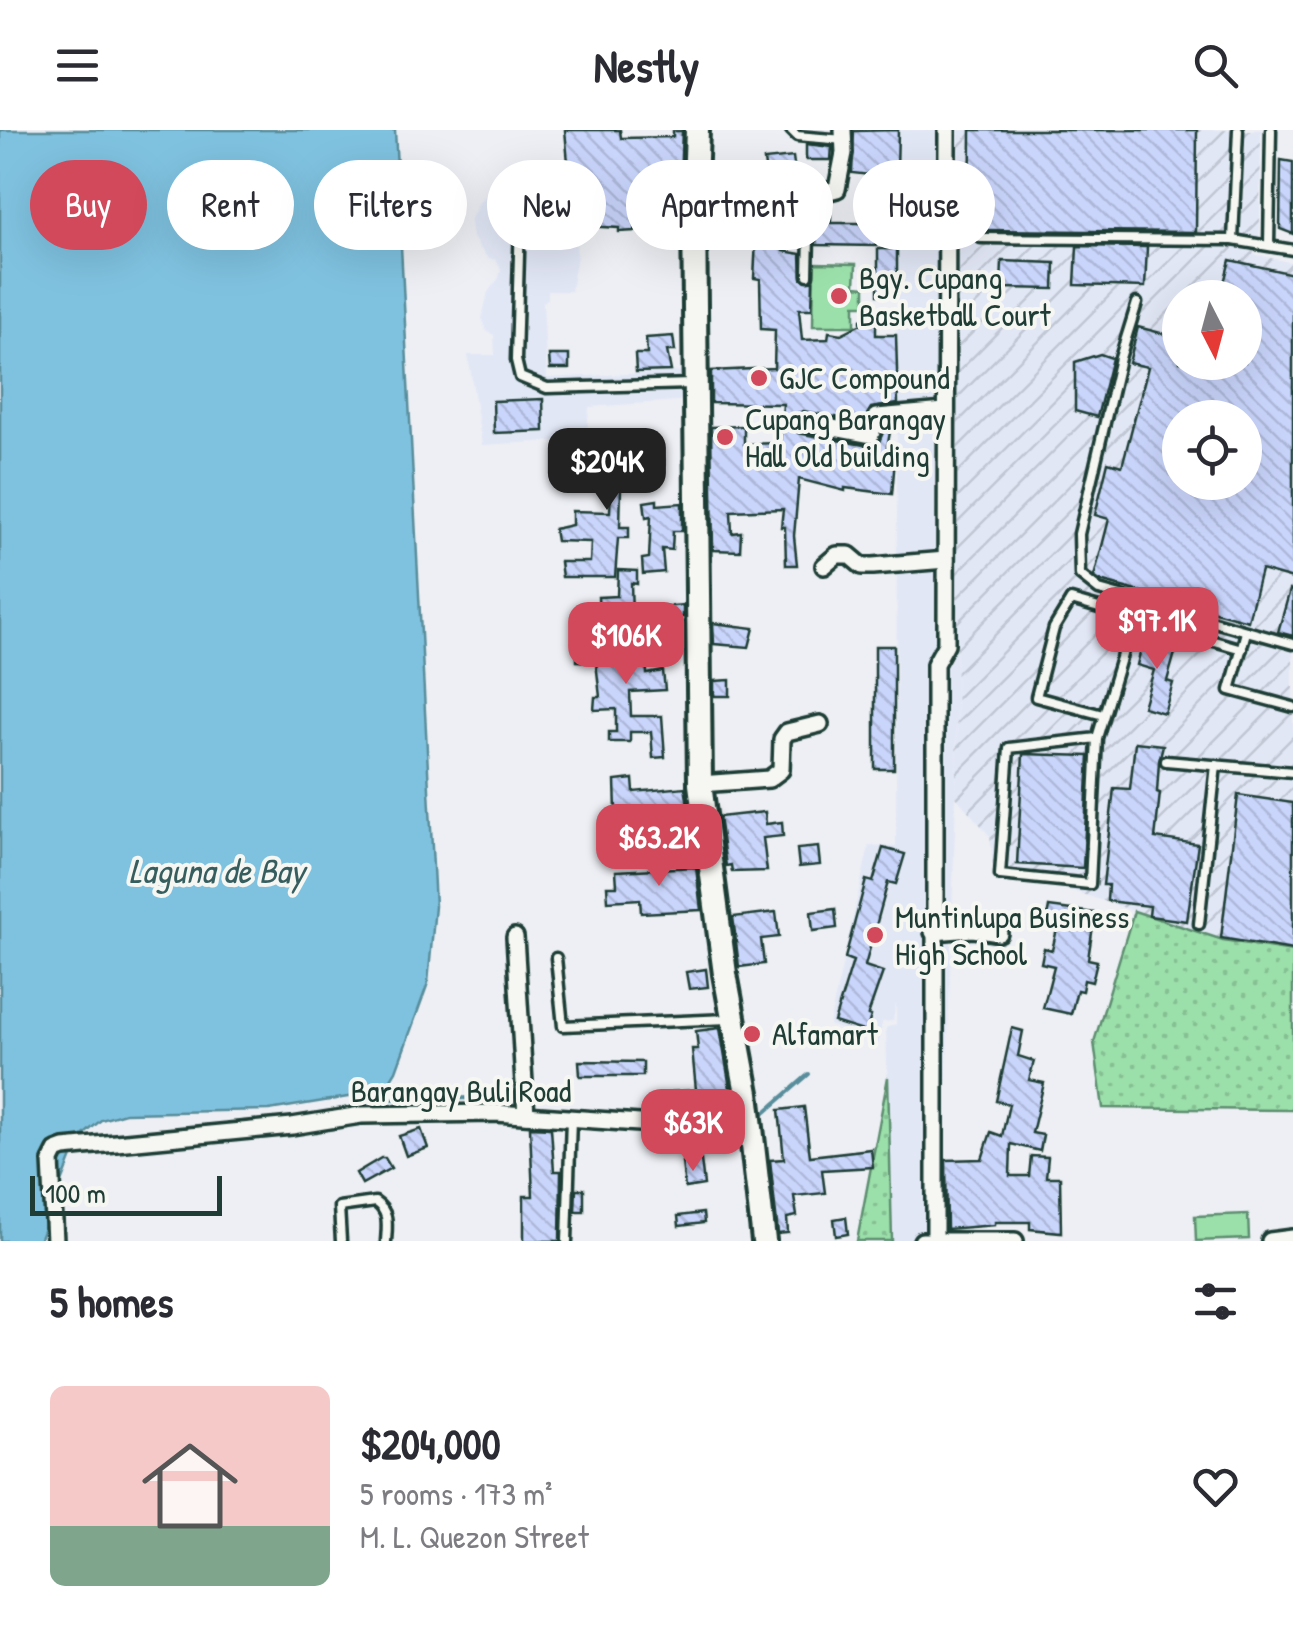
<!DOCTYPE html>
<html lang="en">
<head>
<meta charset="utf-8">
<style>
	:root { --surface:#fff; --page:#f7f7f7; --text:#2b2b33; --muted:#7c7c81; --accent:#d1495b }
	body { margin:0; font-family:"Patrick Hand",sans-serif; background:var(--page); color:var(--text); height:100vh; display:flex; flex-direction:column; font-size:38px; white-space:nowrap }
	* { box-sizing:border-box; margin:0 }
	p { font-size:32px; color:var(--muted) }
	.icon { flex:none; width:55px; height:55px; fill:none; stroke:currentColor; stroke-width:2; stroke-linecap:round; stroke-linejoin:round }
	.map { position:relative; height:1111px; overflow:hidden }
	.details { display:flex; flex-direction:column; background:var(--surface); flex:1 }
	.details>* { flex:none }
	.banner { position:absolute; left:30px; top:30px; width:1235px; height:90px; display:flex; gap:20px }
	.needle { width:65px; rotate:174deg }
	.tools { position:absolute; left:1162px; top:150px; display:grid; gap:20px }
	.tools a { display:grid; place-items:center; width:100px; height:100px; border-radius:50%; background:var(--surface); box-shadow:0 10px 40px #0002; font-size:50px }
	.scale { position:absolute; left:30px; bottom:25px; width:192px; box-sizing:border-box; padding-left:10px; border:5px solid #1f3d34; border-top:0; font-size:28px; line-height:35px; white-space:nowrap; color:#1f3d34; -webkit-text-stroke:8px #f6f6f2; paint-order:stroke }
	.price { position:absolute; translate:-50% -85px; padding:0 22px; border-radius:20px; background:var(--accent); color:#fff; font-size:32px; line-height:65px; filter:drop-shadow(0 2px 5px #0008) }
	.price::after { content:''; position:absolute; left:50%; top:60px; width:30px; height:22px; margin-left:-15px; background:inherit; clip-path:polygon(0 0,100% 0,50% 100%) }
	.price.current { background:#222; color:#fff }
	ul { padding:0; list-style:none }
	li { display:flex; align-items:center; gap:30px; height:250px; padding:0 50px }
	li span { display:grid; place-items:center; flex:none; width:280px; height:200px; border-radius:15px; color:#555 }
	li>.icon { margin-inline-start:auto }
	span .icon { width:120px; height:120px; fill:#fffc; stroke-width:1 }
	li b { font-size:42px }
	h2 { display:flex; justify-content:space-between; align-items:center; height:120px; padding:0 50px; font-size:42px }
	.chip { padding:0 35px; border-radius:45px; background:var(--surface); box-shadow:0 10px 40px #0002; font-size:35px; line-height:90px }
	.chip.current { background:var(--accent); color:#fff }
	header { display:flex; justify-content:space-between; align-items:center; height:130px; padding:0 50px; background:var(--surface); font-size:45px; font-weight:700 }
	.map>svg:first-child { display:block }
	.built { fill:#e2e7f6 }
	.industrial { fill:url(#industrial-furrows); fill-rule:evenodd }
	.grass { fill:url(#grass-dots); stroke:#5d8e6f; stroke-width:2.5 }
	.pitch { fill:#9bdfaa; stroke:#5d8e6f; stroke-width:2.5 }
	.water { fill:#7fc2e0; stroke:#598d9b; stroke-width:2.5 }
	.lines { fill:none; stroke-linecap:round; stroke-linejoin:round }
	.stream { stroke:#598d9b; stroke-width:4 }
	.building { fill:url(#building-back-hatch); stroke:#1f3d34; stroke-width:2.5; fill-rule:evenodd }
	.lane-casing { stroke:#1f3d34; stroke-width:15 }
	.street-casing { stroke:#1f3d34; stroke-width:22 }
	.secondary-casing { stroke:#1f3d34; stroke-width:30 }
	.lane { stroke:#f6f6f2; stroke-width:8 }
	.street { stroke:#f6f6f2; stroke-width:15 }
	.secondary { stroke:#f6f6f2; stroke-width:22 }
	.poi-dot { fill:#d1495b; stroke:#f6f6f2; stroke-width:4 }
	.labels { text-anchor:middle; stroke-width:8; stroke-linejoin:round; paint-order:stroke }
	.poi-label { font-size:32px; fill:#1f3d34; stroke:#f6f6f2; text-anchor:start }
	.street-label { font-size:32px; fill:#1f3d34; stroke:#f6f6f2 }
	.water-label { font-size:35px; font-style:italic; fill:#375e5f; stroke:#f6f6f2 }
</style>
</head>
<body>
<header><svg class="icon" aria-label="menu" viewBox="0 0 24 24"><path d="M4 6h16M4 12h16M4 18h16"/></svg>Nestly<svg class="icon" aria-label="search" viewBox="0 0 24 24"><circle cx="10" cy="10" r="6"/><path d="M15 15l6 6"/></svg></header>
<div class="map">
<svg width="1293" height="1111" viewBox="0 0 1293 1111">
	<defs>
		<pattern id="industrial-furrows" width="10" height="10" patternUnits="userSpaceOnUse" patternTransform="scale(2.5)"><rect width="10" height="10" fill="#e2e7f6"/><path d="M-1 1l2-2M0 10L10 0M9 11l2-2" fill="none" stroke="#c1c7d4"/></pattern>
		<pattern id="grass-dots" width="8" height="8" patternUnits="userSpaceOnUse" patternTransform="scale(2.5)"><rect width="8" height="8" fill="#9bdfaa"/><path d="M2 2h.1M6 6h.1" fill="none" stroke="#85c093" stroke-width="1.8" stroke-linecap="round"/></pattern>
		<pattern id="building-back-hatch" width="6" height="6" patternUnits="userSpaceOnUse" patternTransform="scale(2.5)"><rect width="6" height="6" fill="#cad5fc"/><path d="M-1 5l2 2M0 0l6 6M5-1l2 2" fill="none" stroke="#adb8d9"/></pattern>
	</defs>
	<rect width="100%" height="100%" fill="#edeff4"/>
	<filter id="ink" filterUnits="userSpaceOnUse"><feTurbulence type="fractalNoise" baseFrequency=".01" numOctaves="2"/><feDisplacementMap in="SourceGraphic" scale="20" xChannelSelector="R" yChannelSelector="G"/><feConvolveMatrix kernelMatrix="1 2 1 2 8 2 1 2 1" color-interpolation-filters="sRGB"/></filter>
	<g filter="url(#ink)">
		<g class="built">
			<path d="M 898,0 L 959,0 L 956,666 L 941,1111 L 892,1111 L 886,898 L 896,894 L 896,873 L 893,891 L 882,892 L 879,913 L 829,895 L 869,716 L 896,717 Z"/>
			<path d="M 505,58 L 521,59 L 536,71 L 557,94 L 563,108 L 576,112 L 577,125 L 571,161 L 548,161 L 548,169 L 543,172 L 547,248 L 690,241 L 692,270 L 589,277 L 587,302 L 555,311 L 482,315 L 468,225 L 495,225 L 494,205 L 486,201 L 482,188 L 488,162 L 499,148 L 501,139 L 496,130 L 488,128 L 479,117 L 472,105 L 470,91 L 479,72 L 492,59 Z"/>
		</g>
		<path class="industrial" d="M 959,0 L 1261,0 L 1260,101 L 1254,124 L 1293,133 L 1293,821 L 1223,810 L 1042,751 L 994,746 L 990,706 L 956,667 ZM 1180,168 L 1245,168 L 1245,232 L 1180,232 ZM 1180,288 L 1245,288 L 1245,352 L 1180,352 Z"/>
		<g class="grass">
			<path d="M 1134,781 L 1223,810 L 1293,821 L 1293,980 L 1103,978 L 1094,912 Z"/>
			<path d="M 888,947 L 892,1111 L 857,1111 Z"/>
		</g>
		<g class="pitch">
			<path d="M 814,133 L 856,134 L 855,156 L 865,157 L 865,175 L 855,175 L 855,196 L 813,196 Z"/>
			<path d="M 1248,1084 L 1249,1109 L 1196,1111 L 1195,1086 Z"/>
		</g>
		<path class="water" d="M 0,0 L 395,0 L 435,776 L 428,853 L 396,941 L 388,954 L 372,963 L 269,980 L 125,983 L 101,990 L 79,1009 L 39,1111 L 0,1111 Z"/>
		<g class="lines">
			<g class="stream">
				<path d="M 371,963 L 382,969 L 483,968 L 508,971"/>
				<path d="M 762,985 L 809,944"/>
			</g>
		</g>
		<g class="building">
			<path d="M 565,0 L 620,0 L 621,8 L 673,7 L 673,1 L 682,1 L 679,72 L 670,72 L 670,56 L 640,53 L 640,65 L 634,65 L 635,101 L 619,102 L 619,98 L 585,96 L 584,80 L 557,83 L 557,88 L 545,88 L 543,67 L 571,65 Z"/>
			<path d="M 898,0 L 897,41 L 878,40 L 879,46 L 852,43 L 854,1 Z"/>
			<path d="M 971,0 L 1197,0 L 1196,102 L 981,100 L 970,104 Z"/>
			<path d="M 806,14 L 832,17 L 831,30 L 806,30 Z"/>
			<path d="M 793,27 L 796,50 L 767,53 L 764,30 Z"/>
			<path d="M 1281,30 L 1293,32 L 1293,104 L 1280,99 Z"/>
			<path d="M 882,59 L 897,60 L 895,97 L 881,96 Z"/>
			<path d="M 831,72 L 831,93 L 876,93 L 876,116 L 816,115 L 817,76 Z"/>
			<path d="M 785,82 L 802,84 L 802,102 L 784,100 L 783,121 L 801,124 L 802,149 L 813,151 L 812,179 L 799,179 L 802,210 L 828,209 L 829,202 L 841,204 L 861,194 L 861,190 L 876,194 L 876,205 L 896,205 L 898,274 L 871,278 L 863,292 L 803,281 L 792,286 L 790,295 L 798,303 L 869,316 L 878,314 L 885,298 L 891,297 L 887,318 L 894,317 L 895,329 L 892,364 L 845,358 L 845,361 L 799,349 L 794,406 L 797,435 L 786,435 L 785,397 L 781,397 L 783,379 L 731,381 L 732,403 L 741,402 L 740,421 L 713,420 L 711,297 L 744,296 L 744,314 L 780,313 L 783,274 L 711,273 L 711,241 L 774,238 L 775,200 L 761,199 L 760,149 L 754,148 L 757,91 L 785,89 Z"/>
			<path d="M 1077,116 L 1147,117 L 1145,157 L 1075,155 Z"/>
			<rect x="878" y="119" width="19" height="46"/>
			<path d="M 1230,130 L 1293,144 L 1293,449 L 1261,440 L 1248,491 L 1100,451 L 1094,447 L 1109,389 L 1095,385 L 1108,332 L 1122,336 L 1148,237 L 1129,233 L 1138,197 L 1180,208 L 1180,232 L 1245,232 L 1245,168 L 1220,168 ZM 1180,288 L 1245,288 L 1245,352 L 1180,352 Z"/>
			<path d="M 1002,131 L 1055,133 L 1054,159 L 1001,158 Z"/>
			<path d="M 673,206 L 675,221 L 667,221 L 671,241 L 636,242 L 635,224 L 647,224 L 646,208 Z"/>
			<path d="M 1100,224 L 1112,228 L 1097,287 L 1075,281 L 1075,232 Z"/>
			<path d="M 549,225 L 569,225 L 569,239 L 550,239 Z"/>
			<path d="M 543,269 L 544,301 L 494,303 L 493,271 Z"/>
			<path d="M 606,311 L 645,312 L 647,330 L 664,329 L 664,341 L 633,343 L 634,356 L 621,357 L 620,397 L 629,397 L 629,408 L 618,408 L 615,447 L 562,447 L 560,432 L 590,432 L 591,412 L 556,411 L 554,399 L 572,395 L 572,381 L 610,382 L 611,358 L 606,358 L 605,344 L 609,344 Z"/>
			<path d="M 657,370 L 657,375 L 682,373 L 682,401 L 673,401 L 672,420 L 662,419 L 664,442 L 643,444 L 642,429 L 649,428 L 651,386 L 646,387 L 644,372 Z"/>
			<path d="M 618,440 L 637,441 L 637,454 L 631,453 L 632,484 L 599,484 L 598,467 L 617,466 Z"/>
			<path d="M 1290,460 L 1293,461 L 1293,506 L 1278,502 Z"/>
			<path d="M 683,475 L 683,487 L 662,488 L 661,477 Z"/>
			<path d="M 713,493 L 754,498 L 749,517 L 714,514 Z"/>
			<path d="M 625,505 L 645,505 L 647,544 L 663,541 L 665,560 L 630,562 L 631,586 L 662,586 L 665,627 L 653,628 L 651,602 L 630,602 L 630,612 L 609,612 L 609,602 L 616,602 L 616,579 L 594,580 L 595,567 L 600,567 L 596,532 L 577,531 L 577,517 L 625,513 Z"/>
			<path d="M 1144,507 L 1177,516 L 1167,551 L 1173,553 L 1164,583 L 1143,577 L 1154,540 L 1137,535 Z"/>
			<rect x="875" y="516" width="19" height="123"/>
			<path d="M 730,550 L 730,566 L 714,566 L 714,551 Z"/>
			<path d="M 1135,612 L 1163,615 L 1159,631 L 1157,662 L 1160,663 L 1155,708 L 1198,714 L 1187,791 L 1149,786 L 1150,776 L 1107,771 L 1108,755 L 1103,755 L 1114,658 L 1130,659 Z"/>
			<path d="M 1023,624 L 1089,626 L 1083,738 L 1017,734 Z"/>
			<path d="M 633,649 L 634,662 L 685,657 L 688,675 L 616,681 L 615,651 Z"/>
			<path d="M 1238,665 L 1293,673 L 1293,820 L 1221,808 Z"/>
			<path d="M 765,682 L 766,694 L 782,692 L 783,706 L 763,708 L 767,741 L 732,742 L 731,735 L 726,736 L 719,687 Z"/>
			<path d="M 818,717 L 820,735 L 799,737 L 797,719 Z"/>
			<path d="M 883,718 L 905,724 L 896,754 L 888,752 L 865,836 L 883,842 L 868,885 L 871,886 L 866,902 L 834,892 L 853,831 L 845,828 L 866,750 L 873,752 Z"/>
			<path d="M 696,737 L 701,780 L 641,783 L 640,769 L 608,771 L 607,756 L 617,756 L 616,741 Z"/>
			<path d="M 1049,777 L 1095,783 L 1088,829 L 1097,831 L 1092,852 L 1084,850 L 1082,861 L 1077,860 L 1071,884 L 1043,878 L 1054,836 L 1041,833 L 1044,818 L 1052,820 L 1058,795 L 1046,793 Z"/>
			<path d="M 835,779 L 837,798 L 813,801 L 811,782 Z"/>
			<path d="M 776,782 L 779,807 L 761,809 L 764,834 L 739,837 L 733,787 Z"/>
			<path d="M 706,839 L 708,857 L 689,859 L 686,842 Z"/>
			<path d="M 720,898 L 734,982 L 724,983 L 720,972 L 674,981 L 672,962 L 696,960 L 692,919 L 698,919 L 696,901 Z"/>
			<path d="M 1012,898 L 1023,901 L 1018,926 L 1034,931 L 1029,950 L 1044,953 L 1032,1003 L 1043,1005 L 1040,1021 L 1011,1014 L 1010,1046 L 1029,1046 L 1031,1026 L 1048,1027 L 1046,1047 L 1060,1047 L 1061,1102 L 1030,1099 L 1030,1092 L 995,1092 L 995,1095 L 947,1099 L 946,1030 L 982,1029 L 991,1002 L 1002,1006 L 1009,974 L 996,971 Z"/>
			<path d="M 579,931 L 643,932 L 643,946 L 580,946 Z"/>
			<path d="M 804,977 L 810,1026 L 871,1019 L 873,1037 L 822,1040 L 825,1063 L 794,1066 L 797,1086 L 787,1088 L 788,1103 L 778,1104 L 770,1030 L 784,1029 L 779,980 Z"/>
			<path d="M 530,997 L 551,998 L 554,1041 L 561,1041 L 560,1111 L 524,1111 L 524,1066 L 533,1066 Z"/>
			<path d="M 421,999 L 428,1018 L 406,1026 L 399,1006 Z"/>
			<path d="M 381,1028 L 385,1028 L 391,1038 L 362,1054 L 356,1043 Z"/>
			<path d="M 701,1030 L 704,1055 L 685,1058 L 682,1032 Z"/>
			<path d="M 576,1059 L 584,1059 L 584,1081 L 575,1081 Z"/>
			<path d="M 703,1083 L 704,1093 L 679,1096 L 678,1086 Z"/>
			<path d="M 846,1087 L 848,1104 L 836,1106 L 834,1089 Z"/>
		</g>
		<g class="lines">
			<defs>
				<g id="lane">
					<path d="M 791,0 L 797,6 L 844,10"/>
					<path d="M 520,89 L 516,230 L 520,247 L 547,258 L 692,254"/>
					<path d="M 981,108 L 1233,110 L 1293,120"/>
					<path d="M 1233,110 L 1238,0"/>
					<path d="M 1269,115 L 1271,0"/>
					<path d="M 808,145 L 810,66"/>
					<path d="M 1137,173 L 1120,228 L 1079,404 L 1080,445 L 1099,460 L 1293,514"/>
					<path d="M 1246,502 L 1230,560 L 1293,577"/>
					<path d="M 1103,585 L 1036,567 L 1054,498 L 1071,470 L 1242,519"/>
					<path d="M 1097,608 L 1009,618 L 1000,745 L 1090,754 L 1097,608 L 1133,488"/>
					<path d="M 1166,631 L 1293,642"/>
					<path d="M 1199,794 L 1216,635"/>
					<path d="M 556,828 L 563,896 L 728,889"/>
					<path d="M 341,1111 L 339,1077 L 375,1072 C 390,1082 387,1095 386,1111"/>
					<path d="M 567,1111 L 571,988"/>
				</g>
				<g id="street">
					<path d="M 694,82 L 810,66 L 837,59 L 844,23 L 843,0"/>
					<path d="M 801,292 L 871,305 L 877,287 L 945,281"/>
					<path d="M 824,436 L 837,425 L 849,425 L 862,436 L 873,436 L 946,430"/>
					<path d="M 700,654 L 769,649 L 781,640 L 782,609 L 787,602 L 820,594"/>
					<path d="M 933,802 L 973,799 L 999,803"/>
					<path d="M 515,807 L 526,985"/>
					<path d="M 55,1111 L 51,1031 L 56,1021 L 64,1018 L 292,996 L 361,985 L 495,983 L 697,997 L 751,992"/>
					<path d="M 922,1111 L 1015,1111"/>
					<path d="M 935,1111 L 935,534 L 946,514 L 947,0"/>
					<path d="M 1270,1111 L 1293,1108"/>
				</g>
				<path id="secondary" d="M 697,0 L 694,82 L 700,654 L 725,844 L 747,963 L 764,1111"/>
			</defs>
			<use href="#lane" class="lane-casing"/>
			<use href="#street" class="street-casing"/>
			<use href="#secondary" class="secondary-casing"/>
			<use href="#lane" class="lane"/>
			<use href="#street" class="street"/>
			<use href="#secondary" class="secondary"/>
		</g>
	</g>
	<g class="poi-dot">
		<circle cx="839" cy="166" r="10"/>
		<circle cx="759" cy="248" r="10"/>
		<circle cx="725" cy="307" r="10"/>
		<circle cx="875" cy="805" r="10"/>
		<circle cx="752" cy="904" r="10"/>
	</g>
	<g class="labels">
		<g class="poi-label">
			<text x="859" y="159">Bgy. Cupang<tspan x="859" dy="37">Basketball Court</tspan></text>
			<text x="779" y="259">GJC Compound</text>
			<text x="745" y="300">Cupang Barangay<tspan x="745" dy="37">Hall Old building</tspan></text>
			<text x="895" y="798">Muntinlupa Business<tspan x="895" dy="37">High School</tspan></text>
			<text x="772" y="915">Alfamart</text>
		</g>
		<g class="street-label">
			<text x="461" y="972">Barangay Buli Road</text>
		</g>
		<g class="water-label">
			<text x="217" y="753">Laguna de Bay</text>
		</g>
	</g>
</svg>
<div class="tools">
<a><svg class="needle" viewBox="-14 -14 28 28"><path d="M0-13l5 13h-10z" fill="#e53935"/><path d="M0 13l5-13h-10z" fill="#7c7c81"/></svg></a>
<a><svg class="icon" aria-label="locate" viewBox="0 0 24 24"><circle cx="12" cy="12" r="6"/><path d="M12 2v4M12 18v4M2 12h4M18 12h4"/></svg></a>
</div>
<div class="scale">100 m</div>
<b class="price current" style="left:607px;top:383px">$204K</b>
<b class="price" style="left:1157px;top:542px">$97.1K</b>
<b class="price" style="left:626px;top:557px">$106K</b>
<b class="price" style="left:659px;top:759px">$63.2K</b>
<b class="price" style="left:693px;top:1044px">$63K</b>
<div class="banner">
<a class="chip current">Buy</a>
<a class="chip">Rent</a>
<a class="chip">Filters</a>
<a class="chip">New</a>
<a class="chip">Apartment</a>
<a class="chip">House</a>
</div>
</div>
<section class="details">
<h2>5 homes<svg class="icon" aria-label="filters" viewBox="0 0 24 24"><path d="M4 7h16M4 17h16"/><circle cx="9" cy="7" r="2"/><circle cx="15" cy="17" r="2"/></svg></h2>
<ul>
<li><span style="background:linear-gradient(#f6c9c9 70%,#7fa58c 0)"><svg class="icon" aria-label="home" viewBox="0 0 24 24"><path d="M3 11l9-7 9 7M6 9v11h12V9"/></svg></span><div><b>$204,000</b><p>5 rooms · 173 m²</p><p>M. L. Quezon Street</p></div><svg class="icon" aria-label="heart" viewBox="0 0 24 24"><path d="M12 20l-8-8c-3-5 5-10 8-4 3-6 11-1 8 4z"/></svg></li>
</ul>
</section>
</body>
</html>
